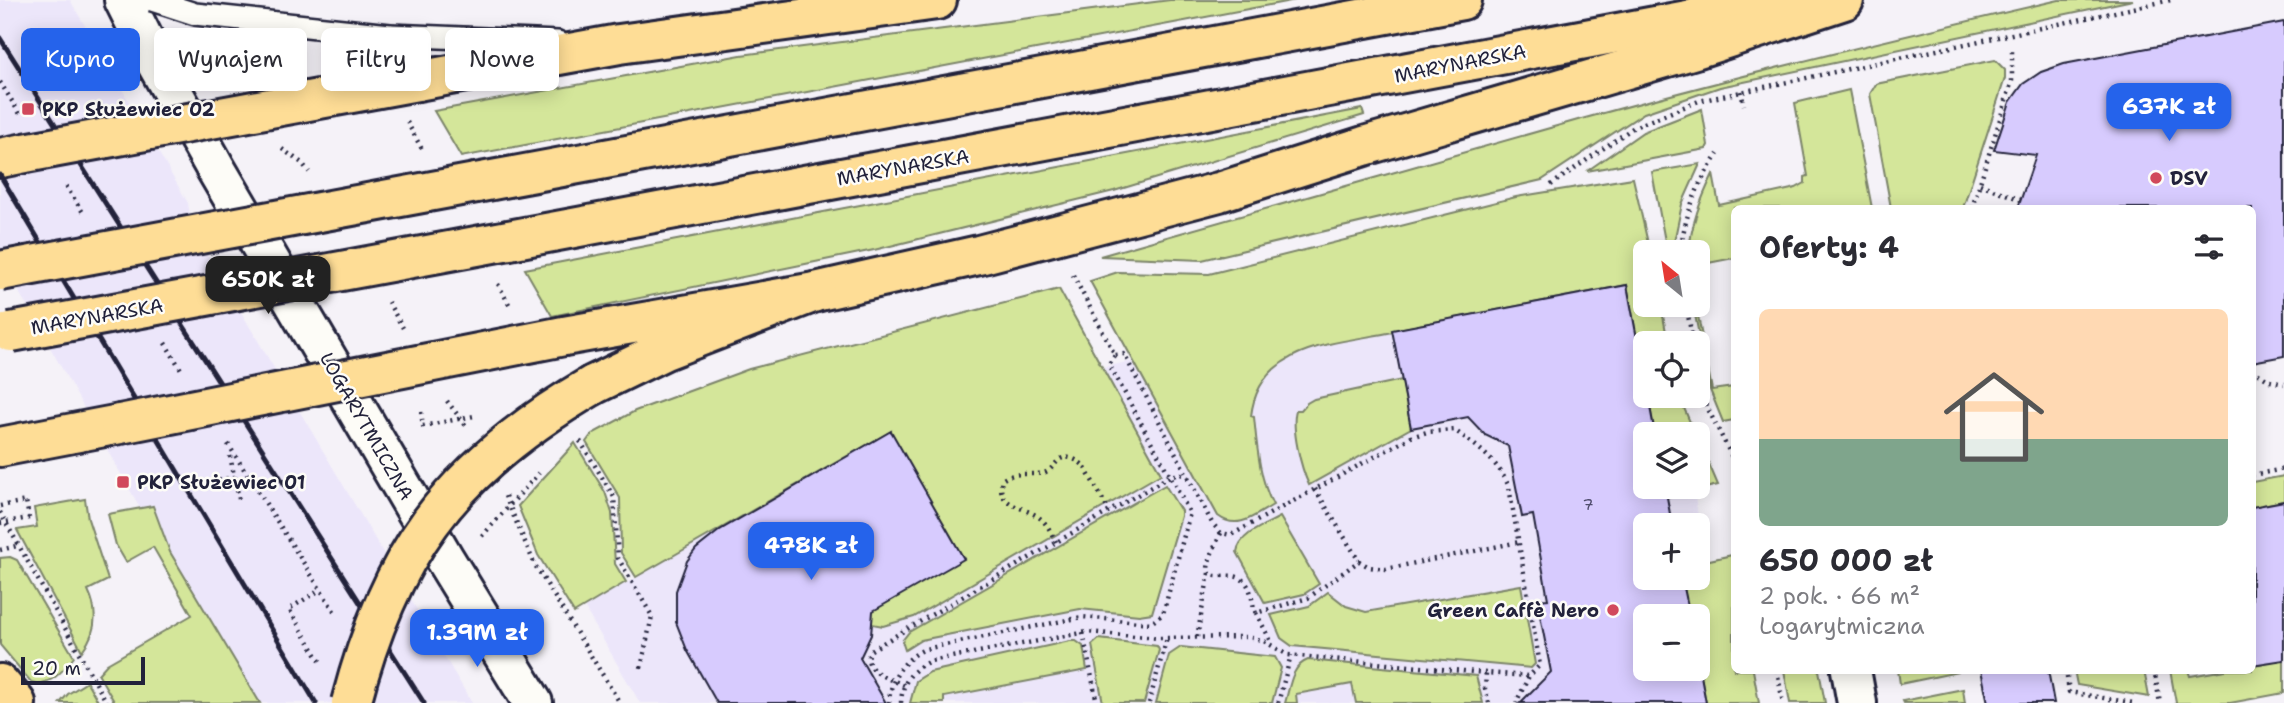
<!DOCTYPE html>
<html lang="pl">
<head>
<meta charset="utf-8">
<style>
	:root { --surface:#fff; --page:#f2f2f3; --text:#2b2b33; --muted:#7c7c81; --accent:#2563eb }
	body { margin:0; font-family:"Shantell Sans",sans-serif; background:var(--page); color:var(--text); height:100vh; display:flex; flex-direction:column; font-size:26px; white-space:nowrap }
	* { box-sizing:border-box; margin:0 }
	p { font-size:23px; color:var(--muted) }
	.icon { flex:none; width:38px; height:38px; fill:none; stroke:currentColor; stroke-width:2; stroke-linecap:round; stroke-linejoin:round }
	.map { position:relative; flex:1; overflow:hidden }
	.panel { position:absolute; left:1731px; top:205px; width:525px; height:469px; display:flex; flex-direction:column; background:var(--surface); border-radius:10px; box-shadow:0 4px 18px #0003 }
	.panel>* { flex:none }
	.guide { position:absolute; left:21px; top:28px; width:665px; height:63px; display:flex; gap:14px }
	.needle { width:46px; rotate:330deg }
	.fabs { position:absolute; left:1633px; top:240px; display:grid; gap:14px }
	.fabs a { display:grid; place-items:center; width:77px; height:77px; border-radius:10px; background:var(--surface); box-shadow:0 4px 18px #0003; font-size:35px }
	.scale { position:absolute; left:21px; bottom:18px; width:124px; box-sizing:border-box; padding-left:7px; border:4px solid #22223b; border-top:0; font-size:19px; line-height:24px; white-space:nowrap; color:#22223b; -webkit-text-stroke:5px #fdfcf7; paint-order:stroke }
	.price { position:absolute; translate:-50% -60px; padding:0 16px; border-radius:14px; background:var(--accent); color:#fff; font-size:23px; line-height:46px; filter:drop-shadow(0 2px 4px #0008) }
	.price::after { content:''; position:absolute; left:50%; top:42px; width:21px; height:16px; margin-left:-10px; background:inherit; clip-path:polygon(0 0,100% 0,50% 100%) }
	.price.current { background:#222; color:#fff }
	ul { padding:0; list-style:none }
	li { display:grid; align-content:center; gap:14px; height:371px; padding:0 28px }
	li span { display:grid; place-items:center; height:217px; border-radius:10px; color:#555 }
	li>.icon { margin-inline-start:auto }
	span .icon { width:126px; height:126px; fill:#fffc; stroke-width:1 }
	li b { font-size:30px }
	h2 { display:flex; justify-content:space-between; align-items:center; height:84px; padding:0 28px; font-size:30px }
	.pill { padding:0 24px; border-radius:10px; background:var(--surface); box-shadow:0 4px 18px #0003; font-size:24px; line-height:63px }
	.pill.current { background:var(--accent); color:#fff }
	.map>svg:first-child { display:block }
	.built { fill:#ece6fa; fill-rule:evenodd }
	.green { fill:#d4e69a; stroke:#7b846a; stroke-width:2 }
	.building { fill:#d7cbfe; stroke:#22223b; stroke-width:2 }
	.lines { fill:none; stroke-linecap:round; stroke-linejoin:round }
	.service-casing { stroke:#22223b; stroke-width:26 }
	.minor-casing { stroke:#22223b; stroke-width:44 }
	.primary-casing { stroke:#22223b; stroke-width:44 }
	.motorway-casing { stroke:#22223b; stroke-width:44 }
	.path { stroke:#22223b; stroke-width:4.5; stroke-dasharray:2 5; stroke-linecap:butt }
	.service { stroke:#fdfcf7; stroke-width:21 }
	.minor { stroke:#fdfcf7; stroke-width:38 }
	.primary { stroke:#fedd96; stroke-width:38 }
	.motorway { stroke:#fedd96; stroke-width:38 }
	.rail { stroke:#22223b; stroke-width:5 }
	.service-bridge-casing { stroke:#22223b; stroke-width:26; stroke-linecap:butt }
	.primary-bridge-casing { stroke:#22223b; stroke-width:44; stroke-linecap:butt }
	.motorway-bridge-casing { stroke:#22223b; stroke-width:44; stroke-linecap:butt }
	.path-bridge { stroke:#22223b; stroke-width:4.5; stroke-dasharray:2 5; stroke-linecap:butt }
	.service-bridge { stroke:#fdfcf7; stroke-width:21 }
	.primary-bridge { stroke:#fedd96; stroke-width:38 }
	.motorway-bridge { stroke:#fedd96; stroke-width:38 }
	.poi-dot { fill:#d1495b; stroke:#fdfcf7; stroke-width:2.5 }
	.labels { text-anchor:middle; stroke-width:5; stroke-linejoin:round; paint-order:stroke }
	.number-label { font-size:16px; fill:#4f4c6c }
	.street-label { font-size:19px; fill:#22223b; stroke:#fdfcf7 }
	.poi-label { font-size:19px; font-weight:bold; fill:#22223b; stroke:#fdfcf7; text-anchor:start }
</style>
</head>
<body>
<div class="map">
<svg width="2284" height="703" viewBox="0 0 2284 703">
	<rect width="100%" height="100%" fill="#f5f2f8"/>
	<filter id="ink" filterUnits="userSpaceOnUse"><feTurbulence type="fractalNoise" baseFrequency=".0143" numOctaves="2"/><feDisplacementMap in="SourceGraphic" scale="14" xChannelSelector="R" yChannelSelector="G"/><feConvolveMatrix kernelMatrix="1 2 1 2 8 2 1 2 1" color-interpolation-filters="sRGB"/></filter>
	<g filter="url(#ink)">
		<g class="built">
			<path d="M 0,0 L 70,0 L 188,203 L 192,229 L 472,703 L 260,703 L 170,552 L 153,507 L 140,508 L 0,258 Z"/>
			<path d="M 1627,285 L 1645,380 L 1645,396 L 1648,396 L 1655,434 L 1645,434 L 1645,486 L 1693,487 L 1732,703 L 640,703 L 584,607 L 720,530 L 910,406 L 1133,361 ZM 1645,525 L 1698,525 L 1698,578 L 1645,578 ZM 1645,616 L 1698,616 L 1698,668 L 1645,668 Z"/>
		</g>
		<g class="green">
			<path d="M 1170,0 L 1296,0 L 461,157 L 434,111 L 741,55 Z"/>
			<path d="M 2059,0 L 2133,0 L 1720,87 L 1644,113 L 1542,180 L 1202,260 L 1100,256 C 1259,211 1418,164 1578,120 C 1737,76 1898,37 2059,0 Z"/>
			<path d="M 1995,60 L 2005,70 L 2005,78 L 1963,208 L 1891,208 L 1870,94 L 1876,84 Z"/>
			<path d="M 1849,90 L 1872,208 L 1734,208 L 1734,258 L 1698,265 L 1698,252 L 1689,252 C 1691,224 1701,199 1713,174 L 1719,205 L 1796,188 L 1805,183 L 1805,177 L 1808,176 L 1795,103 Z"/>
			<path d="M 1362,109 L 1364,115 L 1114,191 L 874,250 L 552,316 L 525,269 Z"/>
			<path d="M 1702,109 L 1708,145 L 1706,149 L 1587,171 L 1643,132 Z"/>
			<path d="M 1700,164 L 1682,204 L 1672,252 L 1667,252 L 1652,172 Z"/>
			<path d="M 1633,178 L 1650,252 L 1645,252 L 1645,304 L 1661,305 L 1668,343 L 1645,343 L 1645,350 L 1639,350 L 1627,285 L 1393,330 L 1393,332 C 1337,344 1259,344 1251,416 L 1254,417 C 1257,446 1259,478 1273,505 C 1255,515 1238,531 1218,516 L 1090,281 L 1118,272 L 1209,274 L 1516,197 Z"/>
			<path d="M 1059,289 L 1161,474 L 914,617 L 883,626 L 872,624 L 869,612 L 891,431 L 636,577 L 621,553 L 620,498 L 586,442 L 592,434 L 635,411 L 749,369 Z"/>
			<path d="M 1693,305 L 1696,305 L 1712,390 L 1734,387 L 1734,420 L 1723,422 L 1710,390 Z"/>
			<path d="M 1402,380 L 1411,428 L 1309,485 C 1301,468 1291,429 1296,410 L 1301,410 L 1307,403 L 1314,399 Z"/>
			<path d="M 1648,396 L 1679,396 L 1695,434 L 1655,434 Z"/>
			<path d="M 1698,438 L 1718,485 L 1667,497 L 1665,487 L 1698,486 Z"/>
			<path d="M 575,443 L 605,492 L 612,513 L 615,564 L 626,582 L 574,613 L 538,555 L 518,506 Z"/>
			<path d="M 2284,476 L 2284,501 L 2252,507 L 2252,482 Z"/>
			<path d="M 1165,485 L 1181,511 L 1181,516 L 1152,613 L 1139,615 L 1080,609 L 921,640 L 905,650 L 902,641 L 909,632 Z"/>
			<path d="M 85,499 L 88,519 L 108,580 L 88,590 C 98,611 97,632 82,651 L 17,530 L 37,527 L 34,508 Z"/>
			<path d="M 153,506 L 170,552 L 260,703 L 115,703 L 98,674 L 107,664 L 192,615 L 153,547 L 126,562 L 116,545 L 108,514 Z"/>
			<path d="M 1280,517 L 1319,584 L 1304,594 L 1265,603 L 1237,552 C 1239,534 1265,525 1280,517 Z"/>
			<path d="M 1702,548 L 1705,561 L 1732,555 L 1734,567 L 1734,670 L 1753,670 L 1759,703 L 1706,703 L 1698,660 L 1698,616 L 1689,616 L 1682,578 L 1698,578 L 1698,551 Z"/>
			<path d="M 10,557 L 17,560 L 74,657 C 64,670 49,688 31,682 L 0,645 L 0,558 Z"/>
			<path d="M 1521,585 L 1535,664 L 1531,668 L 1292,646 L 1281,638 L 1271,615 L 1309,606 L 1328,592 L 1346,606 L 1366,612 Z"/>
			<path d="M 1099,639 L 1157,646 L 1159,650 L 1144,703 L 1103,703 L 1092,645 Z"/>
			<path d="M 1070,641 L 1076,641 L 1083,646 L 1087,670 L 944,697 L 944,703 L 910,703 L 916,681 L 930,672 Z"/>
			<path d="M 1181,647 L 1275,657 L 1281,668 L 1272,703 L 1156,703 L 1169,655 Z"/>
			<path d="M 2284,659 L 2284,693 L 2230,703 L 2176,703 L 2170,670 L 2188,670 L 2190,676 L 2225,670 L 2252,670 L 2252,665 Z"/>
			<path d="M 1308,660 L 1476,676 L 1483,703 L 1356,703 L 1352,684 L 1296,694 L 1297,703 L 1285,703 C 1290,687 1291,666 1308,660 Z"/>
			<path d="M 1784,670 L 1819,670 L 1825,703 L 1790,703 Z"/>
			<path d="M 1898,670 L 1958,670 L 1958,672 L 1900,684 Z"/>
			<path d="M 2074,670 L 2144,670 L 2149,697 L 2077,685 Z"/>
			<path d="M 87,682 L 99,703 L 60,703 L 68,694 Z"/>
			<path d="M 1963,689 L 1965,703 L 1904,703 L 1903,701 Z"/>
		</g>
		<g class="building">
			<path d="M 2284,22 L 2284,356 L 2252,362 L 2252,208 L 2018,208 L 2036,155 L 1994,150 L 2010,102 L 2023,84 L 2041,72 L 2064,64 Z"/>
			<path d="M 1627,285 L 1645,381 L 1645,396 L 1648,396 L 1655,434 L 1645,434 L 1645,486 L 1665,486 L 1672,525 L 1645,525 L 1645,578 L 1682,578 L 1690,616 L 1645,616 L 1645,668 L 1698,668 L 1698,659 L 1706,703 L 1520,703 L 1551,672 L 1537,600 L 1548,599 L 1533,515 L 1522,517 L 1508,446 L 1485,435 L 1468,417 L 1411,428 L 1392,330 Z"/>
			<path d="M 891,431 L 964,559 L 873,611 L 871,635 L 860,658 L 886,703 L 717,703 L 687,650 L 676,622 L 676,591 L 687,561 L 696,549 L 720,530 Z"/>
			<path d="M 2284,501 L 2284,660 L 2252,665 L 2252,507 Z"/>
			<path d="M 1981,670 L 2048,670 L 2054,703 L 1988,703 Z"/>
		</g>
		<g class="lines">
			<defs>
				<path id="service" d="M 390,35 L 558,42"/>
				<g id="minor">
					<path d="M 124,0 L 150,52 L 216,169 L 444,558 L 533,703"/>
					<path d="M 1851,670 L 1857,703"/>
				</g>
				<g id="primary">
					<path d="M 417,81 L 619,44 L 937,0"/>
					<path d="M 0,158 L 25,153"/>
					<path d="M 476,183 L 1462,0"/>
					<path d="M 509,240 L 1773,4"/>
					<path d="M 564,336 L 815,292 L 979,255 L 1219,192 L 1364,146 L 1695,49 L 1844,0"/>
					<path d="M 0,447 L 120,424"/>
					<path d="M 0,684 L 16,703"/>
				</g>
				<path id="motorway" d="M 593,385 L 665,350 L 815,292"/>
			</defs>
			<use href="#service" class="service-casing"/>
			<use href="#minor" class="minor-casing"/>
			<use href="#primary" class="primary-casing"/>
			<use href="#motorway" class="motorway-casing"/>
			<g class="path">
				<path d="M 207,68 L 206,63 L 254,54"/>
				<path d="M 0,82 L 20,114"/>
				<path d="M 1741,91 L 1744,105"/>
				<path d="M 407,122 L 423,151"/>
				<path d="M 282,149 L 302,163 L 309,172"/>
				<path d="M 1980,184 L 2021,200"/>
				<path d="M 1551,185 L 1634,127 L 1699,101 L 2171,0"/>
				<path d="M 66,186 L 84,214"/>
				<path d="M 1972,208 L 2012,81 L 2012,49"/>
				<path d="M 1680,252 C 1685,216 1696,185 1718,154"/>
				<path d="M 1073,275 L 1115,355 L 1124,354 L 1212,523 L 1221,533 L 1231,535 L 1411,437 L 1427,432 L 1454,430 C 1476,445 1499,462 1509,487 L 1540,665 L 1529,676 L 1516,703"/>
				<path d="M 498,284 L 510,306"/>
				<path d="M 388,302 L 403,328"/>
				<path d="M 1686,304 L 1693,343"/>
				<path d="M 165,343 L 182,371"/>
				<path d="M 1641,357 L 1645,357"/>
				<path d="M 1698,370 L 1707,407 L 1734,461"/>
				<path d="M 2252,370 L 2270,381 L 2284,384"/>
				<path d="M 447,401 L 467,427"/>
				<path d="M 421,412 L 423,426 L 474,416"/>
				<path d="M 580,441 L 614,497 L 618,558 L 652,616 L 641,668"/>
				<path d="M 228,444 L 336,614"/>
				<path d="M 230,456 L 239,499"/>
				<path d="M 2252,475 L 2284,469"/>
				<path d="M 219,480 L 235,477"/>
				<path d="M 1315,489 L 1359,561"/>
				<path d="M 505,496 L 535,565 L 620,703"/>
				<path d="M 0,506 L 26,501 L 29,518"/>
				<path d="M 0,512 L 107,703"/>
				<path d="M 1221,533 C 1188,600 1227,564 1244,581 C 1253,589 1251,603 1256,613 L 1308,598 L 1359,561 L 1369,567 L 1386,569 L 1519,542"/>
				<path d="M 482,536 L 539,473"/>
				<path d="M 1056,542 C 1052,534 1048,525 1041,519 C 1027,506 995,508 1002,480 C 1015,470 1032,477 1046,472 C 1053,469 1056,460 1063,458 C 1070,456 1079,461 1084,466 L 1109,511"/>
				<path d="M 0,550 L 17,546"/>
				<path d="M 1256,613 L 1272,643"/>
				<path d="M 1083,633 L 1097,703"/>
				<path d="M 1197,637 L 1209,573"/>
				<path d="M 320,661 L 289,609 L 320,590"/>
				<path d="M 1777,670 L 1783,703"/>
				<path d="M 2066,670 L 2069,692 L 2133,703"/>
				<path d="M 2154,670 L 2160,703"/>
				<path d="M 904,685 C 890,679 859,671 871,650 L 1170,476 L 1181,474 L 1188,478"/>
				<path d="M 889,703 C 890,679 903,659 925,649 L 1082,617 L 1151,623 L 1163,614 L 1190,513 L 1109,364 L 1115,355"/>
				<path d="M 901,703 C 902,682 911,670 930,661 L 1087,632 L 1159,638 L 1247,637 L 1262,640 L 1288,655 L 1486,673"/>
				<path d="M 1149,703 L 1167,638"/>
				<path d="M 1278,703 L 1291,655"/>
				<path d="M 1489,703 L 1485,689 L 1486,673 L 1529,676"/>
			</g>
			<use href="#service" class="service"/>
			<use href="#minor" class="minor"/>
			<use href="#primary" class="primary"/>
			<use href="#motorway" class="motorway"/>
			<g class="rail">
				<path d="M 0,38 L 424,703"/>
				<path d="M 0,175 L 316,703"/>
			</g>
			<defs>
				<path id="service-bridge" d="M 152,0 L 195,14 L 390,35"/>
				<g id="primary-bridge">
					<path d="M 25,153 L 417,81"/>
					<path d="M 0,271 L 476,183"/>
					<path d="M 11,332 L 509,240"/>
					<path d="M 120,424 L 564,336"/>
				</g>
				<path id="motorway-bridge" d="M 351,703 C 367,641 392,575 430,523 C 472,465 531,421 593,385"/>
			</defs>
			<use href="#service-bridge" class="service-bridge-casing"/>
			<use href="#primary-bridge" class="primary-bridge-casing"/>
			<use href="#motorway-bridge" class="motorway-bridge-casing"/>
			<path class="path-bridge" d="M 0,523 L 29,518"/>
			<use href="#service-bridge" class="service-bridge"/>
			<use href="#primary-bridge" class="primary-bridge"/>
			<use href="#motorway-bridge" class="motorway-bridge"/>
		</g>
	</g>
	<g class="poi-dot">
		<rect x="21" y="102" width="14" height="14" rx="3.5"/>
		<circle cx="2156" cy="178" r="7"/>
		<rect x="116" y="475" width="14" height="14" rx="3.5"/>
		<circle cx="1613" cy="610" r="7"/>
	</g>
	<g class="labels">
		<g class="number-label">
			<text x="1588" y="510">7</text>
		</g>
		<g class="street-label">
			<text transform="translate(1460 63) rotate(-11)" y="7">MARYNARSKA</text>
			<text transform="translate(903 167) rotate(-10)" y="7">MARYNARSKA</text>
			<text transform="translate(97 316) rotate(-10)" y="7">MARYNARSKA</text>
			<text transform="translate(367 426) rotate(60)" y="7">LOGARYTMICZNA</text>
		</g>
		<g class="poi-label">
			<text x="42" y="116">PKP Służewiec 02</text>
			<text x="2170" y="185">DSV</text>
			<text x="137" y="489">PKP Służewiec 01</text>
			<text x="1599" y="617" text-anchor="end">Green Caffè Nero</text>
		</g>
	</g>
</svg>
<div class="fabs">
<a><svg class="needle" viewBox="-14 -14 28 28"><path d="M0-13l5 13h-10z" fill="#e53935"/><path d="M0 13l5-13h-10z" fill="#7c7c81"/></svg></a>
<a><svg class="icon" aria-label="locate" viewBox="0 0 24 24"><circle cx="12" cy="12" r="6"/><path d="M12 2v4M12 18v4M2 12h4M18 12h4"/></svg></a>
<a><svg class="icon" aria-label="layers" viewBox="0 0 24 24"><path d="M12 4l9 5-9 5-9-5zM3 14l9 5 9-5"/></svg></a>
<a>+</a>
<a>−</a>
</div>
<div class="scale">20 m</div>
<b class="price" style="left:2169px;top:143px">637K zł</b>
<b class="price current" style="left:268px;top:316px">650K zł</b>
<b class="price" style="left:811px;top:582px">478K zł</b>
<b class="price" style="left:477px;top:669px">1.39M zł</b>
<div class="guide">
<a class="pill current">Kupno</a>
<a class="pill">Wynajem</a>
<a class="pill">Filtry</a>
<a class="pill">Nowe</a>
</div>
<section class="panel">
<h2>Oferty: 4<svg class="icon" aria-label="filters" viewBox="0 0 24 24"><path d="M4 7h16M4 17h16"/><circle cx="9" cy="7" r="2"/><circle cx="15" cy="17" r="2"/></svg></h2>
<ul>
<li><span style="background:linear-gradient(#ffd9b3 60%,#7fa58c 0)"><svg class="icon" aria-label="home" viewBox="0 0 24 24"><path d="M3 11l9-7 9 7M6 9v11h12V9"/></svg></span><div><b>650 000 zł</b><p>2 pok. · 66 m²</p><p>Logarytmiczna</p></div></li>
</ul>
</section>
</div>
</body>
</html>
